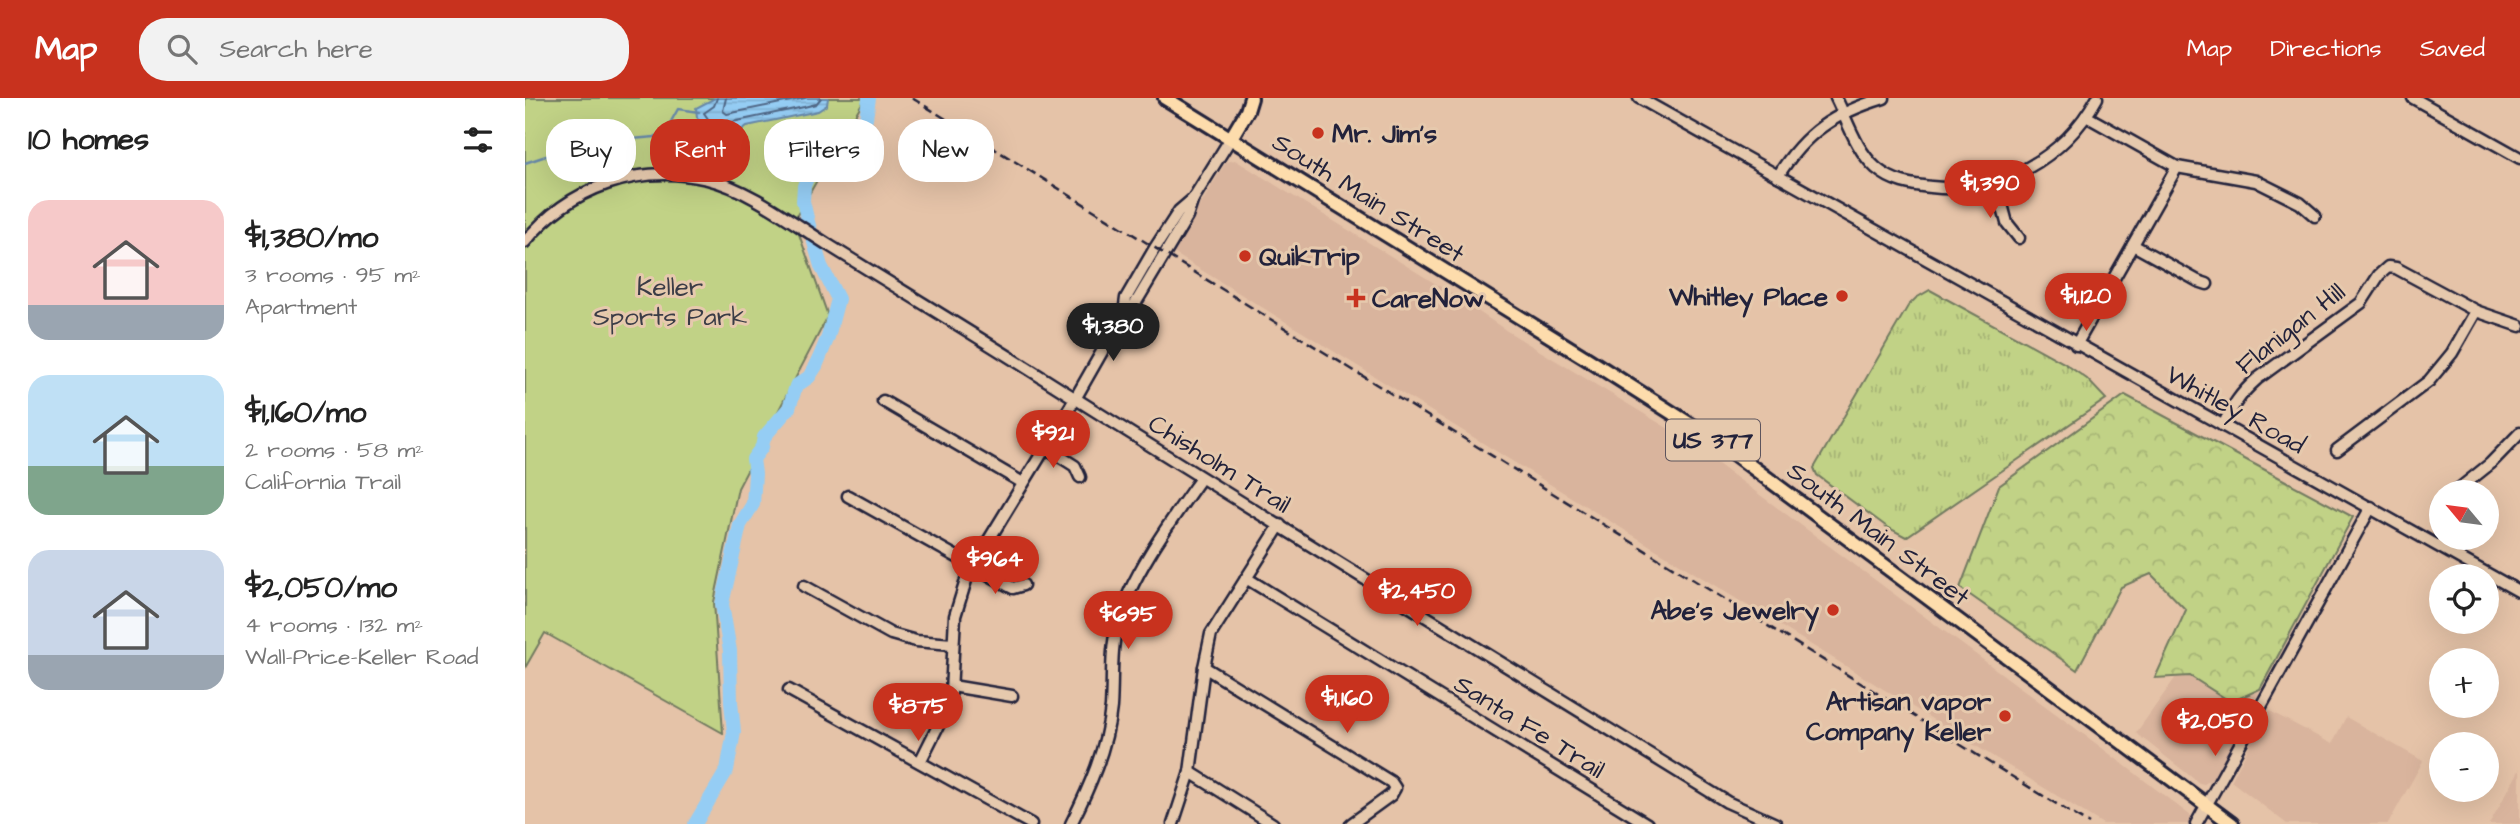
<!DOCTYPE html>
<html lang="en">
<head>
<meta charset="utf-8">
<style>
	:root { --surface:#fff; --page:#f2f2f2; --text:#222; --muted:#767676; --accent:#c8321e }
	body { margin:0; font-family:"Architects Daughter",sans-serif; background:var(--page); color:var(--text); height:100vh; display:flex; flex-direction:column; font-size:26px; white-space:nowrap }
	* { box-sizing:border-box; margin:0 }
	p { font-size:23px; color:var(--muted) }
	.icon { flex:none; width:38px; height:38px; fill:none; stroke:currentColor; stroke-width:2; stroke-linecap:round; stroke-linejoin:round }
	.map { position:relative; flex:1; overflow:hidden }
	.details { display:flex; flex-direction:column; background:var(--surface); width:525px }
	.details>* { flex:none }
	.top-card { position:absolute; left:21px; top:21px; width:665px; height:63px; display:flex; gap:14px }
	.needle { width:46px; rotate:299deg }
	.controls { position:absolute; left:1904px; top:382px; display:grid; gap:14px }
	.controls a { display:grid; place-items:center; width:70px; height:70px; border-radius:50%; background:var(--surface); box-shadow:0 7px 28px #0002; font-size:35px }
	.price { position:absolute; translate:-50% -60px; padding:0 16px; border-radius:24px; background:var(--accent); color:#fff; font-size:23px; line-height:46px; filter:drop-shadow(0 2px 4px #0008) }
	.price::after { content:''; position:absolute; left:50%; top:42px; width:21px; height:16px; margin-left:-10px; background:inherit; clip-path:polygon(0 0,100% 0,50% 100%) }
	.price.current { background:#222; color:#fff }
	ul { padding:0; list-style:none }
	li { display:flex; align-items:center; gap:21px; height:175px; padding:0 28px }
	li span { display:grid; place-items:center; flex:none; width:196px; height:140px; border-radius:21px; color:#555 }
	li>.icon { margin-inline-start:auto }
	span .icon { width:84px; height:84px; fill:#fffc; stroke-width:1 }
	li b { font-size:30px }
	h2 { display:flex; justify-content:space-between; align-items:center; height:84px; padding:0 28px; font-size:30px }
	.pill { padding:0 24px; border-radius:28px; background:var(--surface); box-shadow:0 7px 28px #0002; font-size:24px; line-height:63px }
	.pill.current { background:var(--accent); color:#fff }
	header { display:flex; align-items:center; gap:42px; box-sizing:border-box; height:98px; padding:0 35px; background:var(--accent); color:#fff }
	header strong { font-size:33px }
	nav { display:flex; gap:38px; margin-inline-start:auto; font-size:24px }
	.search { width:490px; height:63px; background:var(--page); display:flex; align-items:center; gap:18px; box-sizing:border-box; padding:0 24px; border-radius:28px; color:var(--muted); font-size:26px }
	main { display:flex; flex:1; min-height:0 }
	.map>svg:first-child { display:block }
	.built { fill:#d9b49d }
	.grass { fill:url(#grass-tufts); stroke:#727a60; stroke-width:2 }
	.forest { fill:url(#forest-crowns); stroke:#727a60; stroke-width:2 }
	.green { fill:#c1d286; stroke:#727a60; stroke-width:2 }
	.water { fill:url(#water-rules); stroke:#6789aa; stroke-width:2 }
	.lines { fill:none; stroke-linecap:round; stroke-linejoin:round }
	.shore { stroke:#506685; stroke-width:2 }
	.stream { stroke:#6789aa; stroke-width:2.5 }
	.river { stroke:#95cdf4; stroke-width:14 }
	.minor-casing { stroke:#22223b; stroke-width:15 }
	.major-casing { stroke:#22223b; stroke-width:18 }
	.minor { stroke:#e6c9ad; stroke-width:10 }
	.major { stroke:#fddcac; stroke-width:12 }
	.rail { stroke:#22223b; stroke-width:2.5; stroke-dasharray:10 5; stroke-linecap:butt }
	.poi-dot { fill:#c8321e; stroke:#e6c9ad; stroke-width:2.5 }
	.labels { text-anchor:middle; stroke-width:6; stroke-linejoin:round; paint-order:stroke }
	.shield { fill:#e6c9ad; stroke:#5d545d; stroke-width:2 }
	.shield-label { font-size:24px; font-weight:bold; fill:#22223b }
	.poi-label { font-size:26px; font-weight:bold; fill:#22223b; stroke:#e6c9ad; text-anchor:start }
	.street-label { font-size:26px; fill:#22223b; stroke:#e6c9ad }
	.park-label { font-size:26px; fill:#3a3c46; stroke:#e6c9ad }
</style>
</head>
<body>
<header>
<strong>Map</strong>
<div class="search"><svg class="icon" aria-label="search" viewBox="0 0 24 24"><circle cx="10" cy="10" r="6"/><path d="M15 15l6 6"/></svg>Search here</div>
<nav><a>Map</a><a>Directions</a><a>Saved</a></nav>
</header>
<main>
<section class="details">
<h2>10 homes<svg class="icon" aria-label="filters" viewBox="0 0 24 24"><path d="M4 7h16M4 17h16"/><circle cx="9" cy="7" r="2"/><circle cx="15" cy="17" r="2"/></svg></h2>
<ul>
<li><span style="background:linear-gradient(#f6c9c9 75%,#9aa5b1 0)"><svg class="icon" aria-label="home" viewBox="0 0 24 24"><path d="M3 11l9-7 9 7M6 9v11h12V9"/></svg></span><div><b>$1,380/mo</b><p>3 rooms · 95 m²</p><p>Apartment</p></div></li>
<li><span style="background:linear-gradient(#bfe0f5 65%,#7fa58c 0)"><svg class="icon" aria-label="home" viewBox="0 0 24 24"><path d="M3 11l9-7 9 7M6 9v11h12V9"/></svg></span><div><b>$1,160/mo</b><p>2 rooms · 58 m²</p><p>California Trail</p></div></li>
<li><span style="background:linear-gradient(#c9d6e8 75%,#9aa5b1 0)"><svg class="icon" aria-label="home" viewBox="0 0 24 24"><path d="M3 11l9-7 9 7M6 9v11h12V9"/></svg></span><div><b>$2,050/mo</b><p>4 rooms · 132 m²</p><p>Wall-Price-Keller Road</p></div></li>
</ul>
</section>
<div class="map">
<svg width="1995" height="726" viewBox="0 0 1995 726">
	<defs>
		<pattern id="grass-tufts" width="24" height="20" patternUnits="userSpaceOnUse" patternTransform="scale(1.75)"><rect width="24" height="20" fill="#c1d286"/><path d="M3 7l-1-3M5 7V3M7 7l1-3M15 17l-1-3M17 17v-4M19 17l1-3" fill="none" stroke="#a6b475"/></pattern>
		<pattern id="forest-crowns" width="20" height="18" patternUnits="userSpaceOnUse" patternTransform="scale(1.75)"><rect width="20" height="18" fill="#c1d286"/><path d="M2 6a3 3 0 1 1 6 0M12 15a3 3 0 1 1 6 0" fill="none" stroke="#a6b475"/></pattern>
		<pattern id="water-rules" width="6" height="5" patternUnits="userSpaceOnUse" patternTransform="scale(1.75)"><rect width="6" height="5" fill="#95cdf4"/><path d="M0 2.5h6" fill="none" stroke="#80b0d2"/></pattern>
	</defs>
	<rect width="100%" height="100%" fill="#e5c3a8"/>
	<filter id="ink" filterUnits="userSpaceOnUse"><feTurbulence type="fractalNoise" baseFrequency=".0143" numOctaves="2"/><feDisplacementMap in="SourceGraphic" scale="14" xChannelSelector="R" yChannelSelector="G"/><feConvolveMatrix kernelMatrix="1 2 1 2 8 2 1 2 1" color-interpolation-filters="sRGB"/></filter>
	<g filter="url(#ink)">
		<g class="built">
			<path d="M 710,62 L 932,199 L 982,233 L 1154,337 L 1569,644 L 1670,721 L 1666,726 L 1578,726 L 647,154 L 701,64 Z"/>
			<path d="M 1665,578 L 1706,604 L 1735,591 L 1695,671 L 1686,682 L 1679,686 L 1674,685 L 1611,635 L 1651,579 Z"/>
			<path d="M 1743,612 L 1807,646 L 1821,619 L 1898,663 L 1863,726 L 1762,726 L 1706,683 Z"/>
			<path d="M 1995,671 L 1995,726 L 1964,726 L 1976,705 Z"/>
		</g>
		<path class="grass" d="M 1405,192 L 1539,265 L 1562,281 L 1581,301 L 1381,439 L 1362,429 L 1292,377 L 1289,370 L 1383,208 L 1391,200 Z"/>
		<path class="forest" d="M 1600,297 L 1828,419 L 1735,591 L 1706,604 L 1665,578 L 1630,580 L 1661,512 L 1626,476 L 1596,489 L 1552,572 L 1435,490 L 1474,388 Z"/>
		<path class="green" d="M 0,0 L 340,0 L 269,122 L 303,218 L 213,390 L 189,504 L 198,635 L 20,535 L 0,570 Z"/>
		<path class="water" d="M 190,0 L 303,0 L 302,7 L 293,13 L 222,28 L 218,31 C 205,31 191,37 180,35 L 180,31 L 172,19 L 171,10 Z"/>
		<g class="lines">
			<g class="shore">
				<path d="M 192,0 L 189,8 L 179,15 L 188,28 L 279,9 L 291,6 L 296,0"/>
				<path d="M 201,0 L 198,13 L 202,16 L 280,0"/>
			</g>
			<path class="stream" d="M 0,65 L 33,54 L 83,43 L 130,39 L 144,27 L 153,11 L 174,14"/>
			<path class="river" d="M 170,726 L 202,672 L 209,634 L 206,604 L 205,553 L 197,506 L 215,427 L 228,406 L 230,376 L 228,361 L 237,349 L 239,339 L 264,310 L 271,288 L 284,279 L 291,268 L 303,239 L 313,201 L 296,168 L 283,124 L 278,103 L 279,88 L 288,65 L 321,47 L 333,38 L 341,20 L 344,0"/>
			<defs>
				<g id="minor">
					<path d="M 1114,0 L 1995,494"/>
					<path d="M 1311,0 C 1323,24 1331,52 1351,70 C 1367,84 1386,87 1406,89 C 1475,97 1539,60 1572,0"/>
					<path d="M 1888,0 L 1995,60"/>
					<path d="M 1561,18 L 1652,69 L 1731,83 L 1775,105 L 1790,118"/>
					<path d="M 1253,78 C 1280,34 1310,15 1359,0"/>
					<path d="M 1471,84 L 1482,125 L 1494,140"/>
					<path d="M 0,144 C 44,89 114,65 182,81 C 224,91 268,125 305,148 C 371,189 437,229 502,270 C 734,417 969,560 1202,704 L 1251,726"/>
					<path d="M 1608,147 L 1673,183 L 1682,186"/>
					<path d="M 599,215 L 601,200 L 630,150 L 654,113 L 668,101"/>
					<path d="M 1551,247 L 1652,69"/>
					<path d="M 358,303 L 498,385"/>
					<path d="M 1698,328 C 1707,308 1716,295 1732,281 L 1836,205 L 1854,177 L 1863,169 L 1871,170 L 1951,213 L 1995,228"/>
					<path d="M 520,349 L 550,368 L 555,379"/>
					<path d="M 1812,352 L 1904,283 L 1927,255 L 1951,213"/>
					<path d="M 1930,394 L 1965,366 L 1995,335"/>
					<path d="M 323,398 L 482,487 L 488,490 L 498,487"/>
					<path d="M 1912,408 L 1916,405"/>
					<path d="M 721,480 L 1122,726"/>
					<path d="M 279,488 L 366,536 L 391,543 L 427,546"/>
					<path d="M 679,569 L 866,684 L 870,690 L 866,697 L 826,726"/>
					<path d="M 427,588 L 487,598"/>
					<path d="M 264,592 L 506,726"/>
					<path d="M 395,664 L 415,624 L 426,594 L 430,518 L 443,476 L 550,301 L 599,215 L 610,206 L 662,119 L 668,101 L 706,40"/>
					<path d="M 665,674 L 748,726"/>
					<path d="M 546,726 C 564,690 582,650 586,609 C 588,580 585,552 593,524 C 606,477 648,420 676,380"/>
					<path d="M 648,726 L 665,674 L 679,569 L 686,536 L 755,427"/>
					<path d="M 1671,726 L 1846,409"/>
				</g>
				<g id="major">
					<path d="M 640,0 L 1064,262 L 1196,346 L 1707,726"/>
					<path d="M 706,40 L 722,13 L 726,0"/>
				</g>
			</defs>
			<use href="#minor" class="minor-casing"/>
			<use href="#major" class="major-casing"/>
			<use href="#minor" class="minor"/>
			<use href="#major" class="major"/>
			<path class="rail" d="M 387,0 L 1564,726"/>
		</g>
	</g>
	<g class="poi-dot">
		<circle cx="793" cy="35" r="7"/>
		<circle cx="720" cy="158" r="7"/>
		<circle cx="1317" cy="198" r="7"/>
		<path d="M827.5 189.5h7v7h7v7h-7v7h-7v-7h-7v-7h7z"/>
		<circle cx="1308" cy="512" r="7"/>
		<circle cx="1480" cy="618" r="7"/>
	</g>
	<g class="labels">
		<rect class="shield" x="1141" y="321.5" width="94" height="41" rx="5"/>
		<g class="shield-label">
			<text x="1188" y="350">US 377</text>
		</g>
		<g class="poi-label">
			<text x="807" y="44">Mr. Jim's</text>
			<text x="734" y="167">QuikTrip</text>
			<text x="1303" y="207" text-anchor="end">Whitley Place</text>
			<text x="847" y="209">CareNow</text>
			<text x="1294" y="521" text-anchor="end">Abe's Jewelry</text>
			<text x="1466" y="612" text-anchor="end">Artisan vapor<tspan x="1466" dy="30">Company Keller</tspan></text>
		</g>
		<g class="street-label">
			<text transform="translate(844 99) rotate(32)" y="9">South Main Street</text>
			<text transform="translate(1765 230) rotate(-38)" y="9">Flanigan Hill</text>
			<text transform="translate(1711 311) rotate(29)" y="9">Whitley Road</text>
			<text transform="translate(695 365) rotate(32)" y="9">Chisholm Trail</text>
			<text transform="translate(1354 435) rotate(37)" y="9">South Main Street</text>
			<text transform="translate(1005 628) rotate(32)" y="9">Santa Fe Trail</text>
		</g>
		<g class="park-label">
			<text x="145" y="197">Keller<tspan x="145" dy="30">Sports Park</tspan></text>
		</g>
	</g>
</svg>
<div class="controls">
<a><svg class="needle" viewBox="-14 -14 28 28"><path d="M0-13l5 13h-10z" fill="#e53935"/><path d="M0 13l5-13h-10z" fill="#767676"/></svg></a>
<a><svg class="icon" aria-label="locate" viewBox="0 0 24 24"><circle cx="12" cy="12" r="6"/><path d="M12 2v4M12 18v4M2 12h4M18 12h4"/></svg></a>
<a>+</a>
<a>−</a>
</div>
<b class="price" style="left:1465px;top:122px">$1,390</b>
<b class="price" style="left:1561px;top:235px">$1,120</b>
<b class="price current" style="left:588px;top:265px">$1,380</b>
<b class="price" style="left:528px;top:372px">$921</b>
<b class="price" style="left:470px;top:498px">$964</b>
<b class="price" style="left:892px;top:530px">$2,450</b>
<b class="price" style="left:603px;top:553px">$695</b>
<b class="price" style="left:822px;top:637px">$1,160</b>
<b class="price" style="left:393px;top:645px">$875</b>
<b class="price" style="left:1690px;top:660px">$2,050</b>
<div class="top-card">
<a class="pill">Buy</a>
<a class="pill current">Rent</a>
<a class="pill">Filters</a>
<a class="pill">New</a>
</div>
</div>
</main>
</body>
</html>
